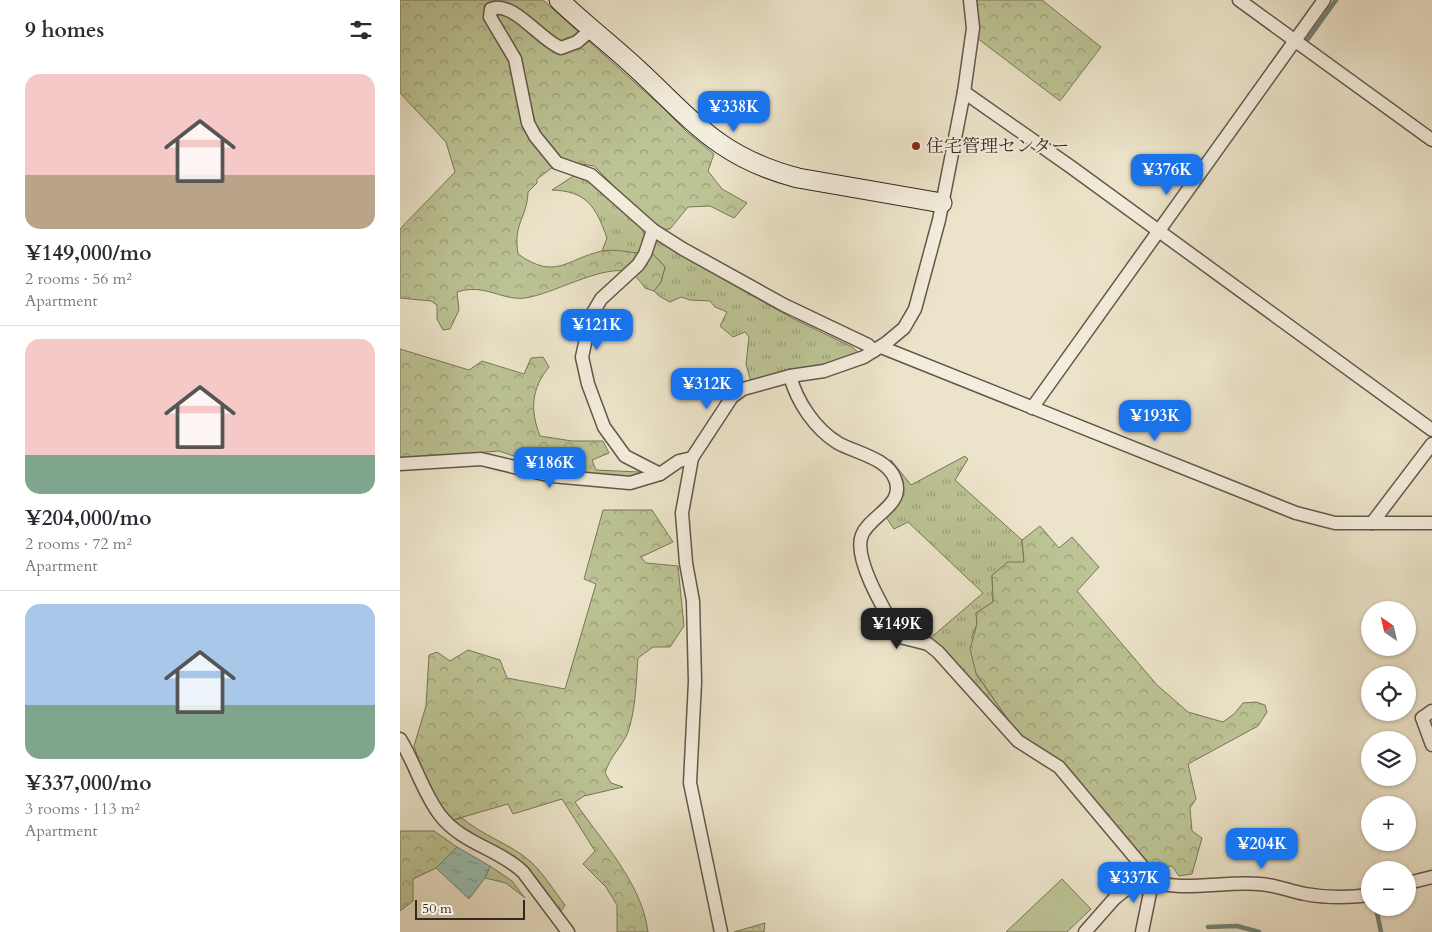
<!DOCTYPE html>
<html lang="en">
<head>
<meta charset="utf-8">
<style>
	:root { --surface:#fff; --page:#f2f2f3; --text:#2b2b33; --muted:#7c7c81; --line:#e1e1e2; --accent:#1a73e8 }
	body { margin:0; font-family:Cardo,"Noto Serif JP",serif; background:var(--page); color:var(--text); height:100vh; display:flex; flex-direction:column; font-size:19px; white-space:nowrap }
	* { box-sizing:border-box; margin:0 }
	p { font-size:16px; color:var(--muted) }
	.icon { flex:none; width:28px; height:28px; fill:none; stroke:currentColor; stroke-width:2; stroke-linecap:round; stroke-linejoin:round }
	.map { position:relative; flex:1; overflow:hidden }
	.panel { display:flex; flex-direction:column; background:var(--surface); width:400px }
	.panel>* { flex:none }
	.needle { width:32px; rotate:326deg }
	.buttons { position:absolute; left:961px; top:601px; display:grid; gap:10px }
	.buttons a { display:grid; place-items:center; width:55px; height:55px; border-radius:50%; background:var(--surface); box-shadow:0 1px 4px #0004; font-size:25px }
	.scale { position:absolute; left:15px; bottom:12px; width:110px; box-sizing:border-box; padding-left:5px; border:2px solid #352820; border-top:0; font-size:14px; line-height:18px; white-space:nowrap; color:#352820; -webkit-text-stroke:4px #f3eddd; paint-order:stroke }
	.price { position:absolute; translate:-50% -42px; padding:0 11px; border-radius:10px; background:var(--accent); color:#fff; font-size:16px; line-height:32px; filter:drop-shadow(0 1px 2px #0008) }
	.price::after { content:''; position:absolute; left:50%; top:30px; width:15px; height:11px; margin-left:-8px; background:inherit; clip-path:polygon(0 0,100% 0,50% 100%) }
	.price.selected { background:#222; color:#fff }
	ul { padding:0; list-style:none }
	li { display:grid; align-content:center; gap:10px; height:265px; padding:0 25px }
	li+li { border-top:1px solid var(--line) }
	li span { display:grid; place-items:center; height:155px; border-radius:15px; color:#555 }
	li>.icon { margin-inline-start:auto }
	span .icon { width:90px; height:90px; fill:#fffc; stroke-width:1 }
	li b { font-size:21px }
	h2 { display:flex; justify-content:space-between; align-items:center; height:60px; padding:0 25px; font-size:21px }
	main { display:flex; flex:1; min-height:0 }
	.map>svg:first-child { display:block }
	.grass { fill:url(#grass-tufts); stroke:#78765a }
	.forest { fill:url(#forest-crowns); stroke:#78765a }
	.garden { fill:#bcc394; stroke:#78765a }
	.water { fill:url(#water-ripples); stroke:#718377 }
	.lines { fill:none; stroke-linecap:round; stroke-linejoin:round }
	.stream { stroke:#718377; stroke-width:4.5 }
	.street-casing { stroke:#63574a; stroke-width:15 }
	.secondary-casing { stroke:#352820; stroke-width:21 }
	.street { stroke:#f3eddd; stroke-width:12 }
	.secondary { stroke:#f3eddd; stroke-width:19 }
	.poi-dot { fill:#8f2418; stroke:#f3eddd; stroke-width:2 }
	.labels { text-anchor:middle; stroke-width:4; stroke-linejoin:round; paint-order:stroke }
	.poi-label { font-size:18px; fill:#352820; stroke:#f3eddd; text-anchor:start }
</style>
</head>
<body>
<main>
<section class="panel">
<h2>9 homes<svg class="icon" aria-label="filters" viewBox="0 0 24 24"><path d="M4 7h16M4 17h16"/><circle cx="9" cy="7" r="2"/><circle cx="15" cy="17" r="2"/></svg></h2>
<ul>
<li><span style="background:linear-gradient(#f6c9c9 65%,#b9a48a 0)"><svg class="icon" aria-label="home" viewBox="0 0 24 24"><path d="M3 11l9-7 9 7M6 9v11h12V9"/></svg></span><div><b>¥149,000/mo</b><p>2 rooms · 56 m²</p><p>Apartment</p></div></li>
<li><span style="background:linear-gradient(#f6c9c9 75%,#7fa58c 0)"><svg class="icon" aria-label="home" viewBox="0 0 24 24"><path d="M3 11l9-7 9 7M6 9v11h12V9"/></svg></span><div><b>¥204,000/mo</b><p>2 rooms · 72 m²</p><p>Apartment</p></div></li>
<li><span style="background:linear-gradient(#a9c7e8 65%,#7fa58c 0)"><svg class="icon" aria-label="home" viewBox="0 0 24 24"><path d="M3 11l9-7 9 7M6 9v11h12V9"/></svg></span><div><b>¥337,000/mo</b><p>3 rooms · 113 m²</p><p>Apartment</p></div></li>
</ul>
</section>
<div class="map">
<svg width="1032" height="932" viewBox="0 0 1032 932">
	<defs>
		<pattern id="grass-tufts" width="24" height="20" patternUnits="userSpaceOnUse" patternTransform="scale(1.25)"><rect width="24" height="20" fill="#bcc394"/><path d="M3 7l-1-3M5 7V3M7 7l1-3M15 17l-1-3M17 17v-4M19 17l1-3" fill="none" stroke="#9a9e78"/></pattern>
		<pattern id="forest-crowns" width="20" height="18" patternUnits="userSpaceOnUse" patternTransform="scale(1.25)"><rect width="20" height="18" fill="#bcc394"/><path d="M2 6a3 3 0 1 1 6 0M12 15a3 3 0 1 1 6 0" fill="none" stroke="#9a9e78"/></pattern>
		<pattern id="water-ripples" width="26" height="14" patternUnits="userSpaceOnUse" patternTransform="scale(1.25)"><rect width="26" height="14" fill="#99bfb1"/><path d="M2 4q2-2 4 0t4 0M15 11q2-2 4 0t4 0" fill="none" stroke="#7e9b90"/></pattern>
	</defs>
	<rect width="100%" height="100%" fill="#ece4ca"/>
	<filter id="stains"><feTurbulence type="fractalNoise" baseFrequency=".004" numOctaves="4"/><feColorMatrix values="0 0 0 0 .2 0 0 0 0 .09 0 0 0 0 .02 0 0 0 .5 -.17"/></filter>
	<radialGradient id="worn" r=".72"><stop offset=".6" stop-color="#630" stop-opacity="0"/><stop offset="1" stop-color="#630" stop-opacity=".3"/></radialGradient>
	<g class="grass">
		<path d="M 175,175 L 194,183 L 255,238 L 291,261 L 392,318 L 452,347 L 461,355 L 417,370 L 351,382 L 346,364 L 349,337 L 345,332 L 333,337 L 320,326 L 327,312 L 315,307 L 310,301 L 290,300 L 281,297 L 270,302 L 259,296 L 254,291 L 261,282 L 265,267 L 252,253 C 235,255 219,250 202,251 L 207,238 C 196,207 187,191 152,190 Z"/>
		<path d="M 565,456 L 568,459 L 555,480 L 622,540 L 624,562 L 592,575 L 593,602 L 576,613 L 577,624 L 572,636 L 576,674 L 616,731 L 527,641 L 583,593 L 508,522 L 494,529 L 486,517 L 497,502 L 486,463 L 491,460 L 511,485 Z"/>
		<path d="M 62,818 C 83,836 111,844 131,862 C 144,874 154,891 165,905 L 161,911 L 127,868 L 49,821 Z"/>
		<path d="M 90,866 L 112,881 L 125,898 L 106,883 L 85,878 Z"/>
	</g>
	<g class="forest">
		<path d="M 0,0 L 143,0 L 262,107 L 288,133 L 314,154 L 308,171 L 322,189 L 347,203 L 334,218 L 310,206 L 288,207 L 270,229 L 258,230 L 194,166 L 161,161 L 137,179 L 137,183 L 128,192 C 127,219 113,222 118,254 C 156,281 166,259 202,251 C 219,248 235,255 252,253 L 265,267 L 261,282 L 254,291 L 245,288 C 241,282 233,272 225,271 C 198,267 153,294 125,298 C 102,301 85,283 57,292 L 59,310 L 50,329 L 43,330 L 37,319 L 37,305 L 31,301 L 0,298 L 0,229 L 55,172 L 46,142 L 0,93 Z"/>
		<path d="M 575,0 L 642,0 L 701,47 L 660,101 L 577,38 Z"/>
		<path d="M 0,349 L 69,370 L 82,361 L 124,374 L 131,358 L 143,357 L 149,367 C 131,389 130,410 140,436 L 172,441 L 203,441 L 209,453 L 192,460 L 196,470 L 239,472 L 244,476 L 216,479 L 187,476 L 140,465 L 99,451 L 0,459 Z"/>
		<path d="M 203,510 L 252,510 L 273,542 L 241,557 L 246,563 L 278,566 L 284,626 L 270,647 L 253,647 L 238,658 C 236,683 236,708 228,732 C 222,747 210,756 205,773 L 211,783 L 223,787 L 184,796 L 175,802 C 202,842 242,883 248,932 L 217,932 L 217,905 L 206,887 L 183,864 L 195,851 L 162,799 L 113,814 L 108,804 L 49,821 L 27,783 L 14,746 L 26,706 L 29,655 L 37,652 L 50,661 L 68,650 L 100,660 L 107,678 L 165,689 L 196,584 L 184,579 Z"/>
		<path d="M 640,526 L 659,548 L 672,537 L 699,567 L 677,591 L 757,685 L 788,712 L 823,722 L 834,714 L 843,703 L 856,702 L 865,705 L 867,712 L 858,726 L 788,764 L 796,799 L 790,808 L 792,831 L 802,838 L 792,874 L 779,876 L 772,866 L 747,869 L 635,746 L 616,731 L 576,673 L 570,649 L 577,624 L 576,613 L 593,602 L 592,575 L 608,562 L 624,562 L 622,540 Z"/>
		<path d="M 0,831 L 34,831 L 57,847 L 36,868 L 13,879 L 13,901 L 0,911 Z"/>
		<path d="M 365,923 L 364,932 L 334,932 Z"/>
	</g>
	<path class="garden" d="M 662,879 L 691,909 L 667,932 L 606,932 Z"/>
	<path class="water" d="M 57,847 L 90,866 L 85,878 L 69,899 L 36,868 Z"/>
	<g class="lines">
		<g class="stream">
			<path d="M 908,39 L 936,0"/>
			<path d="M 976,908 L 981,932"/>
			<path d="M 808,927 L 837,926 L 859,932"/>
		</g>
		<defs>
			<g id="street">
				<path d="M 839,0 L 1032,140"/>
				<path d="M 192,29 L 177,42 L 161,48 C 140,40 113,0 91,9 L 90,17 L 115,59 L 128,123 L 135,136 L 157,163 L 191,175 L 253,230 L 283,249 L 384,305 L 468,345 L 474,351"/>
				<path d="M 564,92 L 671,167 L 1032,430"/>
				<path d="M 253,230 L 245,254 L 238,265 L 201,299 L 191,316 L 182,357 L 188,384 L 204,427 L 225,456 L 260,474"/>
				<path d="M 481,347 L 896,513 L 935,523 L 1032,523"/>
				<path d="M 390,376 C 397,402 415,429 438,443 C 456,453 487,458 495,479 C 506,505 470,515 462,535 C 452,559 488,616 500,637 L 528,644 L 538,652 L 618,741 L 659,767 L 748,873 L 752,883 L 742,932"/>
				<path d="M 632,408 L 924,0"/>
				<path d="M 0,464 L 81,459 L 152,476 L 230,483 L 260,474 L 279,461 L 292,458"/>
				<path d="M 972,523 L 1032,444"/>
				<path d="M 1032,711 L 1022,718 L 1032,745"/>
				<path d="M 0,739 C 15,763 23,793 40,815 C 61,843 99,849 123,872 L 168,932"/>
				<path d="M 1008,883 L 1032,877"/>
				<path d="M 321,932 L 290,783 L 295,682 L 293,601 L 286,563 L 282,513 L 292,458 L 332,397 L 343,389 L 390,376 L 424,371 L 464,357 L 486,343 L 504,328 L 515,309 L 539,220 L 564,92 L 573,28 L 570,0"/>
				<path d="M 685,932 L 714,899 L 741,877 C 776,895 822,880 860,884 C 875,885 890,891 905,894 C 927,898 947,898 970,895"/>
			</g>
			<path id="secondary" d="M 159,0 C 183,23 209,43 234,66 C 292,119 317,157 398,178 L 542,203"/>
		</defs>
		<use href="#street" class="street-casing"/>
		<use href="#secondary" class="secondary-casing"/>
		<use href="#street" class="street"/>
		<use href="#secondary" class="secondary"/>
	</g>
	<circle class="poi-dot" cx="516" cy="146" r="5"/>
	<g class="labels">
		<g class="poi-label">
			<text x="526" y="152">住宅管理センター</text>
		</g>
	</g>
	<rect width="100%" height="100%" filter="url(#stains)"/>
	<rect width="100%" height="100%" fill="url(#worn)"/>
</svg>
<div class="buttons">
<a><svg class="needle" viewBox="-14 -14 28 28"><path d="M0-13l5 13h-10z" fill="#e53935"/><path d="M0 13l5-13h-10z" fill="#7c7c81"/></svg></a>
<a><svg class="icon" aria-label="locate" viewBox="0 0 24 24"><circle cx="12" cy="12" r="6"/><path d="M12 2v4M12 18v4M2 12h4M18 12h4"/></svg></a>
<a><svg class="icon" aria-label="layers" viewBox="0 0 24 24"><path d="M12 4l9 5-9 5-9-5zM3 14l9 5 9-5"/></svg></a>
<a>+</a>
<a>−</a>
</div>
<div class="scale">50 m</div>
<b class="price" style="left:334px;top:133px">¥338K</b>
<b class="price" style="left:767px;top:196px">¥376K</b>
<b class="price" style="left:197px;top:351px">¥121K</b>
<b class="price" style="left:307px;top:410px">¥312K</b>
<b class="price" style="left:755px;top:442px">¥193K</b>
<b class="price" style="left:150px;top:489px">¥186K</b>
<b class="price selected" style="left:497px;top:650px">¥149K</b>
<b class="price" style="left:862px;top:870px">¥204K</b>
<b class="price" style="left:734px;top:904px">¥337K</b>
</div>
</main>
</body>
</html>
